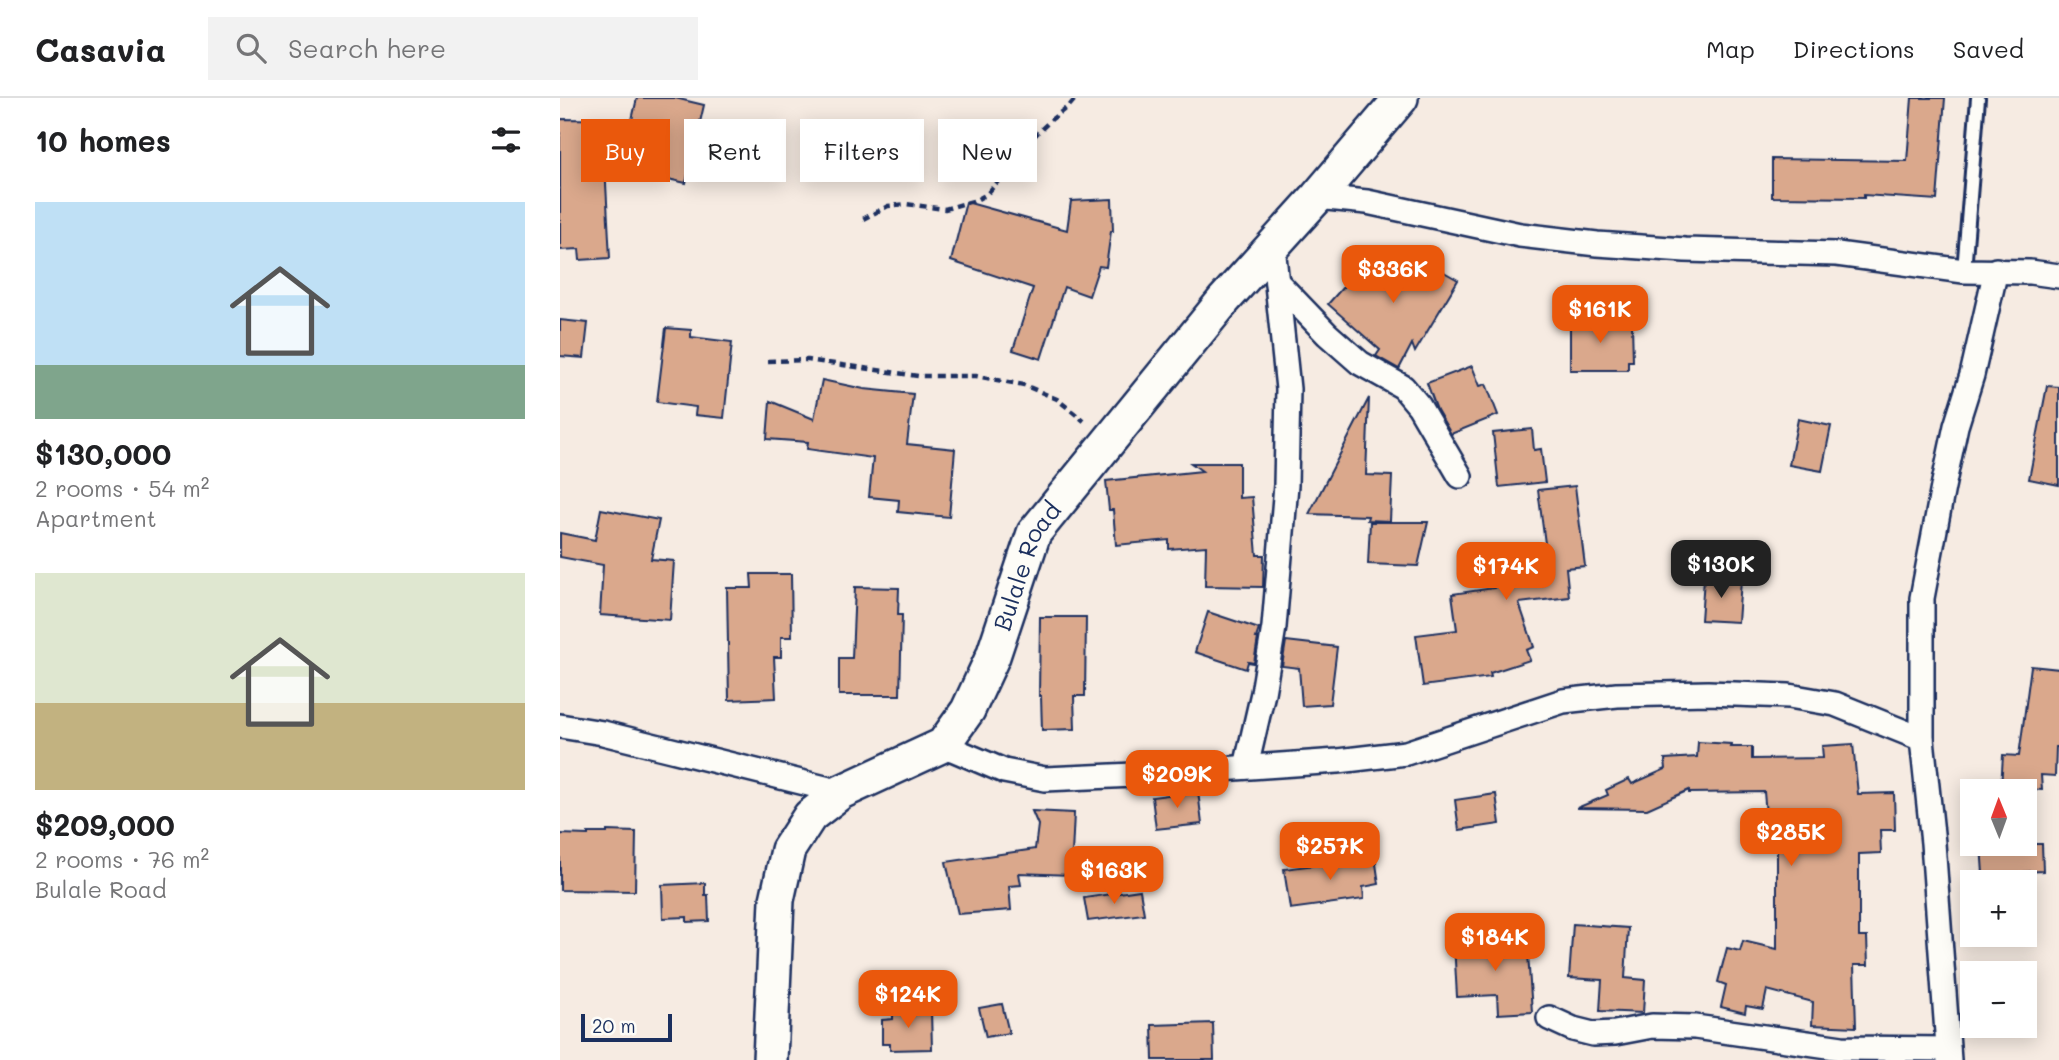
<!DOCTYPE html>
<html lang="en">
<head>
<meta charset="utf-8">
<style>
	:root { --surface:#fff; --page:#f2f2f2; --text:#202124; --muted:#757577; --line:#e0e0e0; --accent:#ea580c }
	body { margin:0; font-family:Mali,sans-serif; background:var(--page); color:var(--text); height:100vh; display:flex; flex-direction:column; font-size:26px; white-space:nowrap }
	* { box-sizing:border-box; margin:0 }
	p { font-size:23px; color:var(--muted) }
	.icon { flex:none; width:38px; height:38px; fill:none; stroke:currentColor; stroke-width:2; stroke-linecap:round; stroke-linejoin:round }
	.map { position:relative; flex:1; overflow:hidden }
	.details { display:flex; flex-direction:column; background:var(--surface); width:560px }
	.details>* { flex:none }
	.top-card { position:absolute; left:21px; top:21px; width:665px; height:63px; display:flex; gap:14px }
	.needle { width:46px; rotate:359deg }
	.tools { position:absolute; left:1400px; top:681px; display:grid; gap:14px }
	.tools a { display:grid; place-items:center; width:77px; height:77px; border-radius:0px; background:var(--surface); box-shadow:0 4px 18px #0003; font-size:35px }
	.scale { position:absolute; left:21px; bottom:18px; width:91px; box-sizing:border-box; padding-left:7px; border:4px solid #1b2f5e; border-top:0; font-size:19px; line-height:24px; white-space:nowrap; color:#1b2f5e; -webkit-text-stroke:5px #fdfcf7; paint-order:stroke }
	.price { position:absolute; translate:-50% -60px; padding:0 16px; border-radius:14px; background:var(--accent); color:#fff; font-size:23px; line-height:46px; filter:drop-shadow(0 2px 4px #0008) }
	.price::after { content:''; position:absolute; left:50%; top:42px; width:21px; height:16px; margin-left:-10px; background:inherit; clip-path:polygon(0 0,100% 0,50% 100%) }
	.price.active { background:#222; color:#fff }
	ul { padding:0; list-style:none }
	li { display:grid; align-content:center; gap:14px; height:371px; padding:0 35px }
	li span { display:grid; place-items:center; height:217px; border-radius:0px; color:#555 }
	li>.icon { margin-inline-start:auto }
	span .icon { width:126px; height:126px; fill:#fffc; stroke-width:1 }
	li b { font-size:30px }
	h2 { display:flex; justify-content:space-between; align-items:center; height:84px; padding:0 35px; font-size:30px }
	.tag { padding:0 24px; border-radius:0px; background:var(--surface); box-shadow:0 4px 18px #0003; font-size:24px; line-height:63px }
	.tag.active { background:var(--accent); color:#fff }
	header { display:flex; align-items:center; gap:42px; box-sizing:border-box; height:98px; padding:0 35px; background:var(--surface); border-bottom:2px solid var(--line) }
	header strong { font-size:33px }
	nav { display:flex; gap:38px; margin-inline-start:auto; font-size:24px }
	.search { width:490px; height:63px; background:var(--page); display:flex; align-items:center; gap:18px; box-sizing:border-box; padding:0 24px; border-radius:0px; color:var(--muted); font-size:26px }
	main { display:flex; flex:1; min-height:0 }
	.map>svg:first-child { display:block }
	.building { fill:#daa88c; stroke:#1b2f5e; stroke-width:2 }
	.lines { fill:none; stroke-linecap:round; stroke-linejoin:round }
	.lane-casing { stroke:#1b2f5e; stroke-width:18 }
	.street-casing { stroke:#1b2f5e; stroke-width:28 }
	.secondary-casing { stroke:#1b2f5e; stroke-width:38 }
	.path { stroke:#1b2f5e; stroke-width:4.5; stroke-dasharray:7 5; stroke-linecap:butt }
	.lane { stroke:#fdfcf7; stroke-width:12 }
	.street { stroke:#fdfcf7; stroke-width:23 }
	.secondary { stroke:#fdfcf7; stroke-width:33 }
	.labels { text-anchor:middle; stroke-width:7; stroke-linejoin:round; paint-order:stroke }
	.street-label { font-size:24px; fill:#1b2f5e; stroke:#fdfcf7 }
</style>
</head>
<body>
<header>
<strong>Casavia</strong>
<div class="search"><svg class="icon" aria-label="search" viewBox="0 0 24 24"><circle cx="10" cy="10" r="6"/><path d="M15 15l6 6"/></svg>Search here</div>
<nav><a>Map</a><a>Directions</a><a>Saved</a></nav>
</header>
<main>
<section class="details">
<h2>10 homes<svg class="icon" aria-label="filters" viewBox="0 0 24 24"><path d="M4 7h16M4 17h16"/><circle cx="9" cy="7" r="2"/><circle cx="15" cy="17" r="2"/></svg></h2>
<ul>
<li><span style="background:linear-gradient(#bfe0f5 75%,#7fa58c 0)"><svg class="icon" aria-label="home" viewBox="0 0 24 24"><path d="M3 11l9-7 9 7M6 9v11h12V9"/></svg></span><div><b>$130,000</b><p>2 rooms · 54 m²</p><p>Apartment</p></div></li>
<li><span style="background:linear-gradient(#dfe7d0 60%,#c2b280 0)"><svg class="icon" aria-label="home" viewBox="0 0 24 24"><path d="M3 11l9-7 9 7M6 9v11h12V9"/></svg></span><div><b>$209,000</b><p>2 rooms · 76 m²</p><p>Bulale Road</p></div></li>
</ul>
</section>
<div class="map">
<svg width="1499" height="962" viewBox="0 0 1499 962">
	<rect width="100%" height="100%" fill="#f6ebe2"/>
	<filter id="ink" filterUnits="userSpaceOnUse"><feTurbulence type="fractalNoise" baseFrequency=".0143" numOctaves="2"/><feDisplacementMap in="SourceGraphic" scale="14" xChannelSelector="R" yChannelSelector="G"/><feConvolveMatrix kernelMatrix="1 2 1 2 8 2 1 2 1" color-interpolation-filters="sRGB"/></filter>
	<g filter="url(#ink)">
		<g class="building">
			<path d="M 77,0 L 115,0 L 144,7 L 126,85 L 45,67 L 50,160 L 20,162 L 19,151 L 0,152 L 0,21 L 72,22 Z"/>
			<path d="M 1352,0 L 1385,0 L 1377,102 L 1304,97 L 1304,100 L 1212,99 L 1212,61 L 1347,63 Z"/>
			<path d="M 552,101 L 553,133 L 551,133 L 546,169 L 539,168 L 529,198 L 504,189 L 481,261 L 453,252 L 473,190 L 391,163 L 406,104 L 507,132 L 511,103 Z"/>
			<path d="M 815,153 L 851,184 L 863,162 L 898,182 L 855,254 L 852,246 L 839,271 L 816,258 L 820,252 L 768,206 Z"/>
			<path d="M 1010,221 L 1049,221 L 1049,226 L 1072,226 L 1073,263 L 1068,263 L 1068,272 L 1010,272 Z"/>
			<path d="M 0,222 L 28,225 L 24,260 L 0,258 Z"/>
			<path d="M 106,230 L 131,232 L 131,239 L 172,244 L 164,320 L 135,317 L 136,309 L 97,304 Z"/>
			<path d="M 912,268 L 920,288 L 926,286 L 938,317 L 891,336 L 877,312 L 867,285 Z"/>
			<path d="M 262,282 L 304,291 L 353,296 L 347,346 L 395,351 L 389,419 L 338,414 L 339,402 L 309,399 L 313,360 L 247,351 L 248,344 L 207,341 L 210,303 L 254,321 Z"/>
			<path d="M 1487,288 L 1499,289 L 1499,387 L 1469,381 Z"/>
			<path d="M 809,300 L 806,377 L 832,378 L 830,423 L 807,422 L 808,418 L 749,416 Z"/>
			<path d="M 1238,321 L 1271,328 L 1262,373 L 1229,367 Z"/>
			<path d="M 972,331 L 974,352 L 981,351 L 985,384 L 939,389 L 933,335 Z"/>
			<path d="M 631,365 L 679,365 L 679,400 L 692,399 L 697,457 L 704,457 L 703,489 L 645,488 L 646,448 L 609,451 L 609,442 L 556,447 L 553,412 L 549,412 L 546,383 L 642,373 Z"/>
			<path d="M 1015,388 L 1025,468 L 1006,470 L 1009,499 L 959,505 L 974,549 L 966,552 L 970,562 L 930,575 L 931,579 L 863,588 L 856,537 L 897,532 L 892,496 L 934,490 L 927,473 L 973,454 L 986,453 L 978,392 Z"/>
			<path d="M 41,411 L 99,422 L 91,461 L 114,463 L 110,522 L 40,517 L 43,467 L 0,459 L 0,435 L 35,442 Z"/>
			<path d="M 810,424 L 868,424 L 858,468 L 808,466 Z"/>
			<path d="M 191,476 L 231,476 L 232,539 L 221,539 L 221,559 L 214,559 L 216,600 L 169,602 L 167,490 L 192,490 Z"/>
			<path d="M 1144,480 L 1181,482 L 1178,524 L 1141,522 Z"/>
			<path d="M 295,489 L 339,490 L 338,517 L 342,517 L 340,597 L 279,597 L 279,560 L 292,560 Z"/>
			<path d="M 648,514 L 699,531 L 696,540 L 698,540 L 694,565 L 688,564 L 686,571 L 635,554 Z"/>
			<path d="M 480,519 L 526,519 L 525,598 L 514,598 L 515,631 L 482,632 L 481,598 L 479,598 Z"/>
			<path d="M 726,543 L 777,549 L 770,606 L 742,608 L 739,570 L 722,568 Z"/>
			<path d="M 1471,568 L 1499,571 L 1499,649 L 1496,649 L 1495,678 L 1481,677 L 1482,692 L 1441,690 L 1443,657 L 1459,658 Z"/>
			<path d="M 1138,644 L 1171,646 L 1170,649 L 1192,649 L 1192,661 L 1263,660 L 1262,648 L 1293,646 L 1298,696 L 1334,695 L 1335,732 L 1320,732 L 1321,755 L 1299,756 L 1299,839 L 1307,839 L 1308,867 L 1294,867 L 1296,929 L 1252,927 L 1253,904 L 1207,892 L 1203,911 L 1186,908 L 1185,915 L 1161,909 L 1166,887 L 1158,884 L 1167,850 L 1180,853 L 1183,843 L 1217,851 L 1217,739 L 1208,740 L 1204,694 L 1129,695 L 1129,692 L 1087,711 L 1017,710 L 1048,697 L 1046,692 L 1069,681 L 1072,686 L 1106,671 L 1105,661 L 1137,659 Z"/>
			<path d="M 638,693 L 642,726 L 596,731 L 592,699 Z"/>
			<path d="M 936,696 L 940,726 L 899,732 L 895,702 Z"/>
			<path d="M 472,713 L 514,715 L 511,777 L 459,775 L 461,787 L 449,788 L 451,812 L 398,816 L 386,764 L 475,751 L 478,727 Z"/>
			<path d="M 47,733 L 76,734 L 75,793 L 0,792 L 0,736 L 28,737 L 28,735 L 47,735 Z"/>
			<path d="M 1421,746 L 1482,746 L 1483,773 L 1423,776 Z"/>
			<path d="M 815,759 L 819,786 L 803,789 L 804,801 L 730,811 L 724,771 Z"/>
			<path d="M 145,785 L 145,797 L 148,797 L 149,823 L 127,824 L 127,819 L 103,820 L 102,787 Z"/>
			<path d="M 580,792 L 584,816 L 528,823 L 524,800 Z"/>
			<path d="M 1013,826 L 1068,830 L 1065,880 L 1085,882 L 1083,915 L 1040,913 L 1042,882 L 1009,880 Z"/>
			<path d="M 967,841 L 972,914 L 938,916 L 937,897 L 897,899 L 894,845 Z"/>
			<path d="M 442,906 L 449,935 L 426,939 L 419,910 Z"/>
			<path d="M 333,912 L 371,912 L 372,951 L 330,952 L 330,946 L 322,946 L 322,922 L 333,921 Z"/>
			<path d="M 653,925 L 654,962 L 593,962 L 592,927 Z"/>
		</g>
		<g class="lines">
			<defs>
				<path id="lane" d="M 1404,173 L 1418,0"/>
				<g id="street">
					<path d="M 757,99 L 807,104 L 960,137 L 1037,146 L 1125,152 L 1277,156 L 1404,173 L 1470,174 L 1499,178"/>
					<path d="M 717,184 L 767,236 L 800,265 L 843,289 L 859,308 L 900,378"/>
					<path d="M 0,628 L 43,635 L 281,694"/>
					<path d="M 383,647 L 444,673 L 485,681 L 574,677 L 778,663 L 846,655 L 1003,603 L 1057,597 L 1148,595 L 1229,598 L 1275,606 L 1362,641"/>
					<path d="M 686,669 L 703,595 L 714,529 L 726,387 L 728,291 L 713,148"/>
					<path d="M 989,920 L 1013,931 L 1033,936 L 1055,935 L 1092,928 L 1135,929 L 1282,950 L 1388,951"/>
					<path d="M 1389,962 L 1373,745 L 1362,641 L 1362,500 L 1383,389 L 1396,328 L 1412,277 L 1436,172"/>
				</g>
				<g id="secondary">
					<path id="s1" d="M 210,962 L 217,802 L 228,752 L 250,718 L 281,694 L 383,647 L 408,612 L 433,558 L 474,435 L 664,202 L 757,99 L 841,0"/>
				</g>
			</defs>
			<use href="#lane" class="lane-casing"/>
			<use href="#street" class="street-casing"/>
			<use href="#secondary" class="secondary-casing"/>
			<g class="path">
				<path d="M 303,121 L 328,108 L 346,106 L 385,111 L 416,102 L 427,96 L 447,73 L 466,46 L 492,21 L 510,7 L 516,0"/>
				<path d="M 208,263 L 248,262 L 358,278 L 416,278 L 464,287 L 497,301 L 524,323"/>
			</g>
			<use href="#lane" class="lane"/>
			<use href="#street" class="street"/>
			<use href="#secondary" class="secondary"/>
		</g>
	</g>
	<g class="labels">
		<g class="street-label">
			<text dy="8" stroke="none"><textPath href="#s1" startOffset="602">Bulale Road</textPath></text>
		</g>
	</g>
</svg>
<div class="tools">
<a><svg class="needle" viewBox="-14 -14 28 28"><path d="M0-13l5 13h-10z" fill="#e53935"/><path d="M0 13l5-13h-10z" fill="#757577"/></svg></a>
<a>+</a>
<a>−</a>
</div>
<div class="scale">20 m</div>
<b class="price" style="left:833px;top:207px">$336K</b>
<b class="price" style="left:1040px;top:247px">$161K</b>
<b class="price active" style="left:1161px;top:502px">$130K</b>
<b class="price" style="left:946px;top:504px">$174K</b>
<b class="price" style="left:617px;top:712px">$209K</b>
<b class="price" style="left:1231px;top:770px">$285K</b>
<b class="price" style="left:770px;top:784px">$257K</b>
<b class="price" style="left:554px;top:808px">$163K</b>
<b class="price" style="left:935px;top:875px">$184K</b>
<b class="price" style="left:348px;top:932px">$124K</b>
<div class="top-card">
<a class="tag active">Buy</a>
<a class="tag">Rent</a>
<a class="tag">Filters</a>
<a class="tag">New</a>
</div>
</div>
</main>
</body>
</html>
